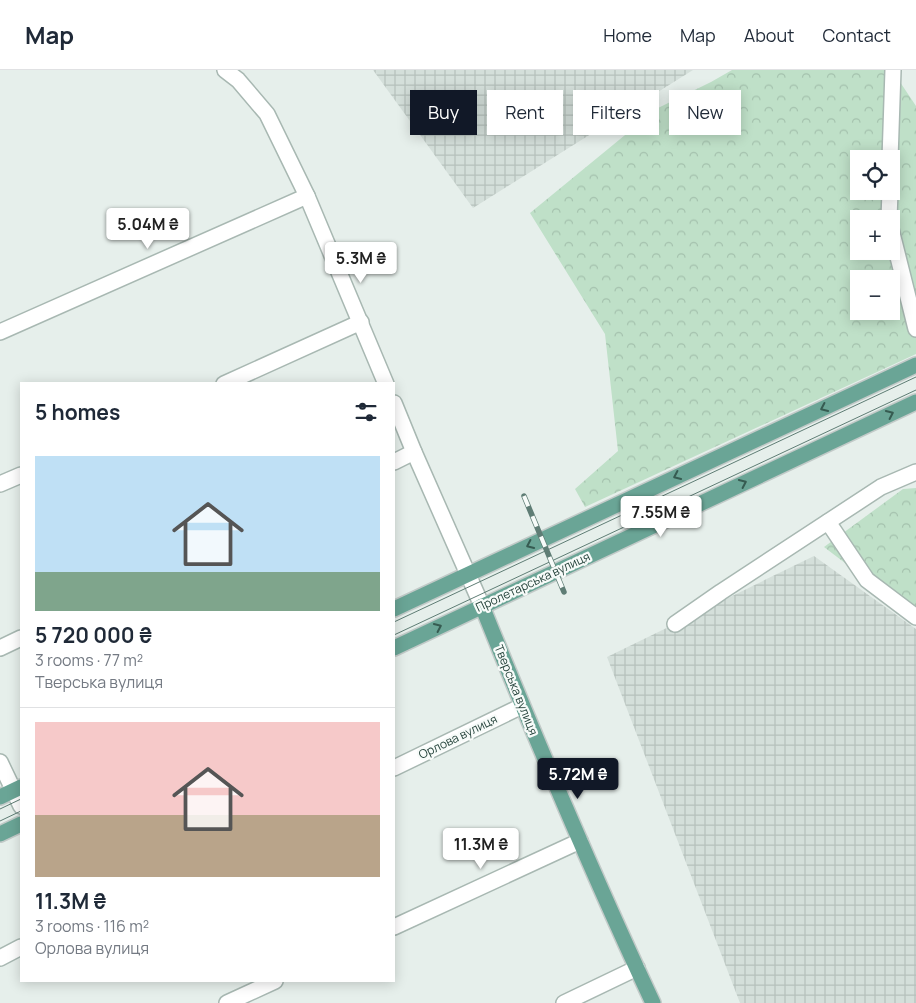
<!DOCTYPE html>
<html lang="en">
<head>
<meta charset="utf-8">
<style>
	:root { --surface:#fff; --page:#f6f6f7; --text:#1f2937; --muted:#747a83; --line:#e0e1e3; --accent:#111827 }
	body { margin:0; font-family:Manrope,sans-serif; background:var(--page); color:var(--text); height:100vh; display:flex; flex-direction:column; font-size:19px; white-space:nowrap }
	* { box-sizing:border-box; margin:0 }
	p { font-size:16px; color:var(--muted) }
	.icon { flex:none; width:28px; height:28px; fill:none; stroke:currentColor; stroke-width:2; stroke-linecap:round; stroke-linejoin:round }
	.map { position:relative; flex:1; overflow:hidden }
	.sheet { position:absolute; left:20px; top:312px; width:375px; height:600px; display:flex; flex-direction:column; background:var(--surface); border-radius:0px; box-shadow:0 2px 12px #0003 }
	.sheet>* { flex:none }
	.guide { position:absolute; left:410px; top:20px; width:430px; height:45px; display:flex; gap:10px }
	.controls { position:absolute; left:850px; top:80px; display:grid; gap:10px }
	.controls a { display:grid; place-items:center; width:50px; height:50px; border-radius:0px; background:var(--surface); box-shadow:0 2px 12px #0003; font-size:25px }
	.price { position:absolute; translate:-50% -42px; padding:0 11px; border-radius:5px; background:#fff; color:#222; font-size:16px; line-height:32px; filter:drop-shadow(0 1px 2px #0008) }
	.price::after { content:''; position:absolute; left:50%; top:30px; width:15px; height:11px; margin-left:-8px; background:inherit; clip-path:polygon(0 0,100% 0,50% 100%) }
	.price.on { background:var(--accent); color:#fff }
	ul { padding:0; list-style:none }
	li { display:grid; align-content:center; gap:10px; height:265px; padding:0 15px }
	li+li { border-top:1px solid var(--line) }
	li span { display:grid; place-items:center; height:155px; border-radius:0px; color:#555 }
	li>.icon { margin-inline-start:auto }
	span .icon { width:90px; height:90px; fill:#fffc; stroke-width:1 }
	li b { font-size:21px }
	h2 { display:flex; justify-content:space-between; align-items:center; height:60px; padding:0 15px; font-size:21px }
	.pill { padding:0 18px; border-radius:0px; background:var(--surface); box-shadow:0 2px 12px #0003; font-size:18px; line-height:45px }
	.pill.on { background:var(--accent); color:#fff }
	header { display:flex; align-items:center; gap:30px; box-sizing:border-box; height:70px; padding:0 25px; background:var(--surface); border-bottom:1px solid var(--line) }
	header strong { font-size:24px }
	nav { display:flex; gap:28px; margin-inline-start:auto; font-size:18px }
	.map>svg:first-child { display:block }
	.industrial { fill:url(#industrial-grid) }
	.forest { fill:url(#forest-crowns); fill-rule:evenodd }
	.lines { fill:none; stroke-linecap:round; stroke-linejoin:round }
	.minor-casing { stroke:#a8b8b2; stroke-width:18 }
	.major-casing { stroke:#c2cac8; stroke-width:18 }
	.minor { stroke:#fff; stroke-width:15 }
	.major { stroke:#6aa596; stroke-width:15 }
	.tram { stroke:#5f7d75; stroke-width:1 }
	.rail-casing { stroke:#5f7d75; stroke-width:5.5 }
	.rail { stroke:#f7fbf9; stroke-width:4; stroke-dasharray:11; stroke-linecap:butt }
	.oneway { stroke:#365b51 }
	.labels { text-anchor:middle; stroke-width:4.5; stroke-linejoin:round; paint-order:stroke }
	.street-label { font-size:12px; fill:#24423a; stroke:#f7fbf9 }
</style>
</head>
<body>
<header>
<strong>Map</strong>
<nav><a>Home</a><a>Map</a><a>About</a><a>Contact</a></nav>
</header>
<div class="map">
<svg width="916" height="933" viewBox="0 0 916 933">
	<defs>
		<pattern id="industrial-grid" width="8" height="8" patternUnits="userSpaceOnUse" patternTransform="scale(1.25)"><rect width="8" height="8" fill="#d4dfda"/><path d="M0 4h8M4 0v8" fill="none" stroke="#b6c1bc"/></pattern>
		<pattern id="forest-crowns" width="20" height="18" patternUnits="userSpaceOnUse" patternTransform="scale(1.25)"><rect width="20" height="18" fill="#bfe0c8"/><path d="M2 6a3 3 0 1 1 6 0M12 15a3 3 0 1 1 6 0" fill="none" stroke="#a4c1ad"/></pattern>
	</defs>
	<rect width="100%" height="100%" fill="#e6efeb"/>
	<g class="industrial">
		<path d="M 373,0 L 693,0 L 473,138 Z"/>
		<path d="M 814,486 L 916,559 L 916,933 L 740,933 L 607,587 Z"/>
	</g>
	<g class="forest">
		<path d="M 732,0 L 892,0 L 916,36 L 916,284 L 585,437 L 575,419 L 618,381 L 605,264 L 530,143 L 658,38 L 711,12 ZM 859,89 L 891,89 L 891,121 L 859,121 ZM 859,149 L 891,149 L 891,181 L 859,181 ZM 859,209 L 891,209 L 891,241 L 859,241 Z"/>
		<path d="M 916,418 L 916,547 L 824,477 L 903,419 Z"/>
	</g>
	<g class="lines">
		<defs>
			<g id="minor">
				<path d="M 225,0 L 238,10 L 267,44 L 307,126 L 386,314"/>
				<path d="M 890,89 L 893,0"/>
				<path d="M 889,149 L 890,121"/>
				<path d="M 891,159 L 916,259"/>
				<path d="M 0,262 L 307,126"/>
				<path d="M 224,314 L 361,252"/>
				<path d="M 394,333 L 414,382 L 482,536"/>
				<path d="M 394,392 L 414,382"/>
				<path d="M 0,414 L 21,405"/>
				<path d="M 828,452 L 867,510 L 916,547"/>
				<path d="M 675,554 L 721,522 L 881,417 L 916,402"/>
				<path d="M 0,578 L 21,568"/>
				<path d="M 0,692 L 21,736"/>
				<path d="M 394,698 L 522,636"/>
				<path d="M 394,857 L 580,771"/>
				<path d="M 0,888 L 21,877"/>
				<path d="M 227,933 L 275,911"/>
				<path d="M 564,933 L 637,898"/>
			</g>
			<g id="major">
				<path d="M 482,536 C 536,670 592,803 653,933"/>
				<path d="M 394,539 L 916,295"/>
				<path d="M 394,578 L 916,332"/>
				<path d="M 0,727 L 21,717"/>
				<path d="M 0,764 L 21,754"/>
			</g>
		</defs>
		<use href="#minor" class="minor-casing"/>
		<use href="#major" class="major-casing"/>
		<use href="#minor" class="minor"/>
		<use href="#major" class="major"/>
		<g class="tram">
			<path d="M 394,552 L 916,307"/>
			<path d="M 394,565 L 916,320"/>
			<path d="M 0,739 L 21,729"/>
			<path d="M 0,751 L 21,741"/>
		</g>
		<defs>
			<path id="rail" d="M 524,426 L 564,522"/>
		</defs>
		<use href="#rail" class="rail-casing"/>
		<use href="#rail" class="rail"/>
	</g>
	<defs><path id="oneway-chevron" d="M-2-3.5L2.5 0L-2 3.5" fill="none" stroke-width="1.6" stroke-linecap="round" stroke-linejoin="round" transform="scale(1.25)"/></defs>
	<g class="oneway">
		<use href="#oneway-chevron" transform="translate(824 338) rotate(155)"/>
		<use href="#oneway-chevron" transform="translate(890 344) rotate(-25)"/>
		<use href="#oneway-chevron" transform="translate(677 406) rotate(155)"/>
		<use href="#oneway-chevron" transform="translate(743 413) rotate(-25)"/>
		<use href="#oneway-chevron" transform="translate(530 475) rotate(155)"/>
		<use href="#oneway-chevron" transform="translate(438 557) rotate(-25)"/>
	</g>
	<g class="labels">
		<g class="street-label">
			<text transform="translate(533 512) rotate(-25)" y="4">Пролетарська вулиця</text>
			<text transform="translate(516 620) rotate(68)" y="4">Тверська вулиця</text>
			<text transform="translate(458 667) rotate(-26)" y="4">Орлова вулиця</text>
		</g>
	</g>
</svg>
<div class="controls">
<a><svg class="icon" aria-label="locate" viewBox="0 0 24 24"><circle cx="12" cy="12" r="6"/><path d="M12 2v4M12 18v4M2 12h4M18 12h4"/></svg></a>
<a>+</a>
<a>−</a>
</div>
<b class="price" style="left:148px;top:180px">5.04M ₴</b>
<b class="price" style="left:361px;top:214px">5.3M ₴</b>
<b class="price" style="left:661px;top:468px">7.55M ₴</b>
<b class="price on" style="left:578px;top:730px">5.72M ₴</b>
<b class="price" style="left:481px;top:800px">11.3M ₴</b>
<div class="guide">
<a class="pill on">Buy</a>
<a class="pill">Rent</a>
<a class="pill">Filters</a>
<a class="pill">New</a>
</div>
<section class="sheet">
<h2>5 homes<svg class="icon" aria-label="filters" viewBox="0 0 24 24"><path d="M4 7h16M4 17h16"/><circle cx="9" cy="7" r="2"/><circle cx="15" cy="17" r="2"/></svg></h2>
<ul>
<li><span style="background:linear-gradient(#bfe0f5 75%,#7fa58c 0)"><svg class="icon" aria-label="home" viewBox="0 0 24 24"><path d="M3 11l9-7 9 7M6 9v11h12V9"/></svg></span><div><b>5 720 000 ₴</b><p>3 rooms · 77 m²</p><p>Тверська вулиця</p></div></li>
<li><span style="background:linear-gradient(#f6c9c9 60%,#b9a48a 0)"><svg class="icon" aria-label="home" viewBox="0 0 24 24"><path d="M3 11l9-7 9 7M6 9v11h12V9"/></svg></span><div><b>11.3M ₴</b><p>3 rooms · 116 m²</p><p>Орлова вулиця</p></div></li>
</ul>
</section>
</div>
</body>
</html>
